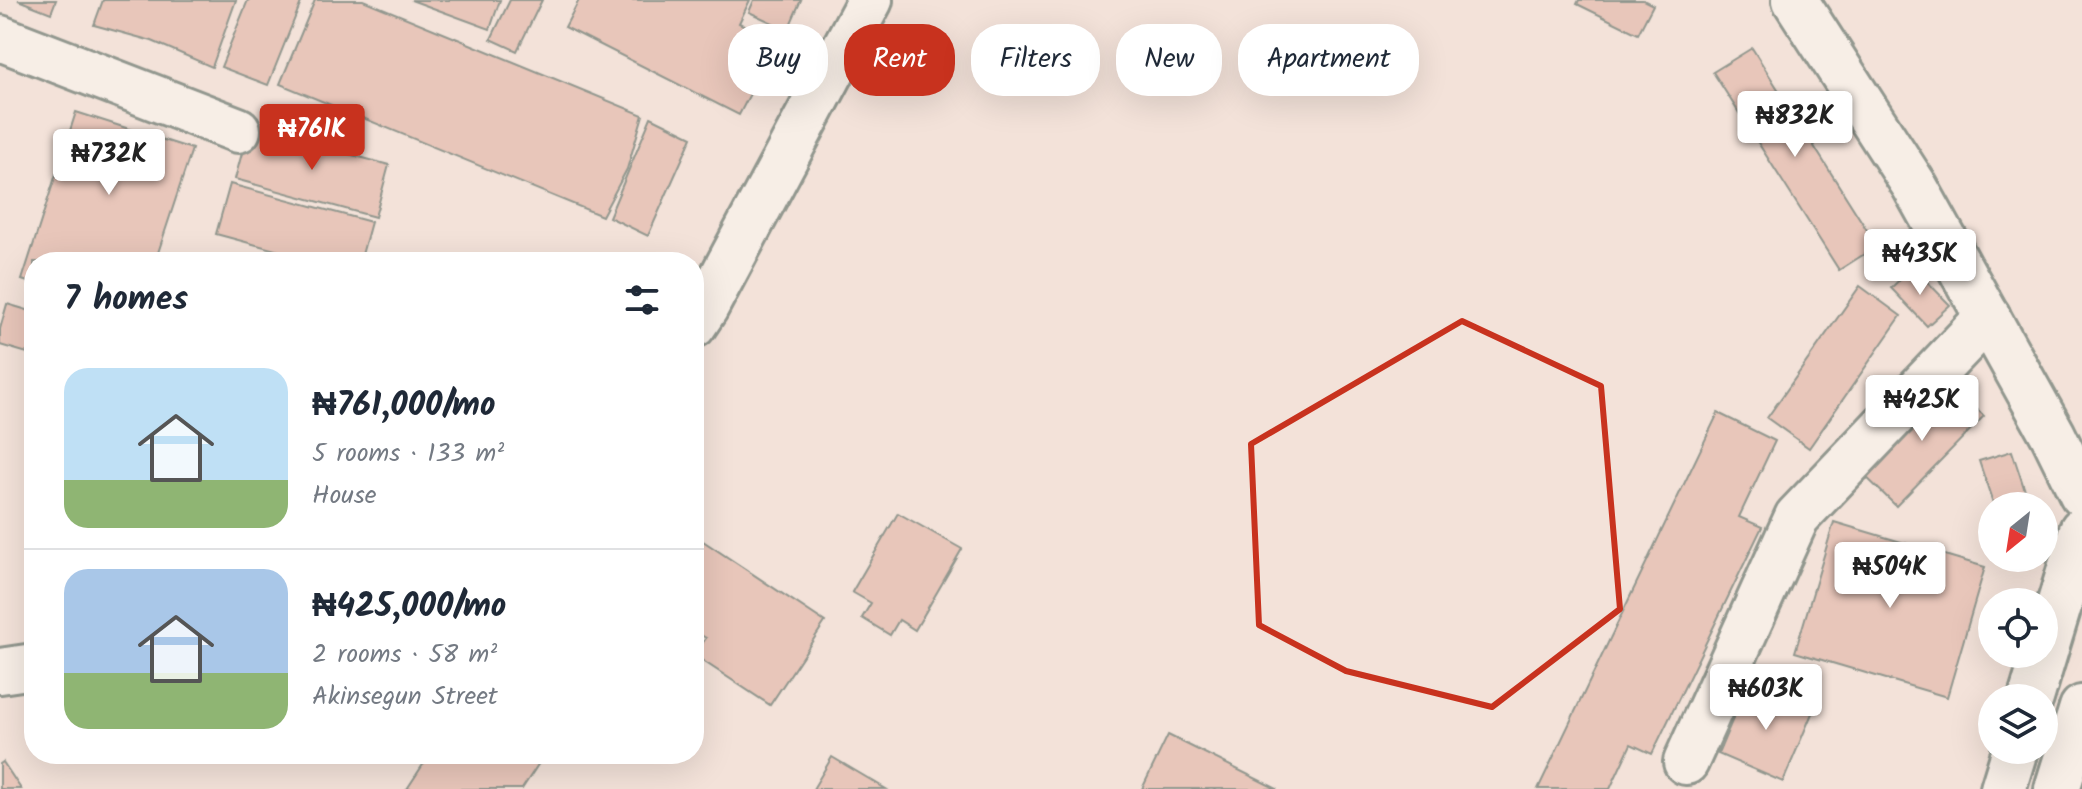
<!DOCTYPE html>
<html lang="en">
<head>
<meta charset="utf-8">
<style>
	:root { --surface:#fff; --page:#f6f6f7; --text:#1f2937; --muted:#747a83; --line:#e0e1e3; --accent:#c8321e }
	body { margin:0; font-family:Kalam,sans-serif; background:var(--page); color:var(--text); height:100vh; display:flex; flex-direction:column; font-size:30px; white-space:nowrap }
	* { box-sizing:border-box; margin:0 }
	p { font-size:26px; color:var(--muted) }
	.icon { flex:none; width:44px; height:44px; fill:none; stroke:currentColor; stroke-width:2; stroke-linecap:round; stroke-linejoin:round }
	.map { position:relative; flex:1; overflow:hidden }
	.panel { position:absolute; left:24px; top:252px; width:680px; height:512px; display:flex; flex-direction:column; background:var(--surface); border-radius:32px; box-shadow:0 8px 32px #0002 }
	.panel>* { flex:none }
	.guide { position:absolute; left:728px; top:24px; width:760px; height:72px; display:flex; gap:16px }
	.needle { width:52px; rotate:210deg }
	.controls { position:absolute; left:1978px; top:492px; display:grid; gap:16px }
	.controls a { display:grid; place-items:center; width:80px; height:80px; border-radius:50%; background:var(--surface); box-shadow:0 8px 32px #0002; font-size:40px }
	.price { position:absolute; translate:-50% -68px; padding:0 18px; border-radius:8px; background:#fff; color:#222; font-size:26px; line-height:52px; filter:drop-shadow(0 2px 4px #0008) }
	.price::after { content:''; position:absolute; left:50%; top:48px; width:24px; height:18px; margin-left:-12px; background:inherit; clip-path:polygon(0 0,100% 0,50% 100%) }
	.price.on { background:var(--accent); color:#fff }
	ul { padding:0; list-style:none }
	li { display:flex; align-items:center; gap:24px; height:200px; padding:0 40px }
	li+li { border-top:2px solid var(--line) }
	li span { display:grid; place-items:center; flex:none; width:224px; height:160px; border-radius:24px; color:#555 }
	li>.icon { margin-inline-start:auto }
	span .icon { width:96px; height:96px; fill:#fffc; stroke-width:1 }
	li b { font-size:34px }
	h2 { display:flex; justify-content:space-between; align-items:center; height:96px; padding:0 40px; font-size:34px }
	.tag { padding:0 28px; border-radius:32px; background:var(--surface); box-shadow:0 8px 32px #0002; font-size:28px; line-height:72px }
	.tag.on { background:var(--accent); color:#fff }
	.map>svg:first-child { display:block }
	.building { fill:#dca494; stroke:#1f3d34; stroke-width:2 }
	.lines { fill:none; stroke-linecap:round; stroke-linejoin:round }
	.minor-casing { stroke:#1f3d34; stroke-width:50 }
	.minor { stroke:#fdfcf7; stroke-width:44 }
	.marked { fill:none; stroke:#c8321e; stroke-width:6; stroke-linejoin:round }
</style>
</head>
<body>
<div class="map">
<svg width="2082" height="789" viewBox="0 0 2082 789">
	<rect width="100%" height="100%" fill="#f3e2d9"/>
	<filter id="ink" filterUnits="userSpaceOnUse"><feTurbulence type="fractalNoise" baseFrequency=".0125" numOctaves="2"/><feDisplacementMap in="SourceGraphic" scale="16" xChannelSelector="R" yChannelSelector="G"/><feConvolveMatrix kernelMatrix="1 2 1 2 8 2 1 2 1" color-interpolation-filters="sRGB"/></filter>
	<g filter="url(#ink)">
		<g class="building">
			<path d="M 18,0 L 56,0 L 51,13 Z"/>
			<path d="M 103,0 L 236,0 L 212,67 L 152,41 L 94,25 Z"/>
			<path d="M 248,0 L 302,0 L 268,85 L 221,67 Z"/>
			<path d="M 315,0 L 363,0 L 643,115 L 627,169 L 602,216 L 280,84 Z"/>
			<path d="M 411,0 L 500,0 L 490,29 Z"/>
			<path d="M 510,0 L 542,0 L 517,51 L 491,39 Z"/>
			<path d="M 579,0 L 750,0 L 739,23 L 777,42 L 739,115 L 565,27 Z"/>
			<path d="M 754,0 L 801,0 L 788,30 L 749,12 Z"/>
			<path d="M 1579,0 L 1643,0 L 1653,5 L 1638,34 L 1577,4 Z"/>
			<path d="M 1752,48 L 1877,246 L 1839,270 L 1713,72 Z"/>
			<path d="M 76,112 L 192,149 L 155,262 L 34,262 L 34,284 L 22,280 Z"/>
			<path d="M 651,117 L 692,137 L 648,236 L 609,217 Z"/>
			<path d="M 249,127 L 389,165 L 375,217 L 235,179 Z"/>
			<path d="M 230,184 L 371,222 L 360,262 L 320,262 L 216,234 Z"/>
			<path d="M 1913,267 L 1950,305 L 1927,326 L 1891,288 Z"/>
			<path d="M 1860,286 L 1901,316 L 1809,448 L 1767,418 Z"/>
			<path d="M 7,304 L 34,312 L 34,355 L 0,345 L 0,329 Z"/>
			<path d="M 1947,380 L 1984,416 L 1896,506 L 1859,470 Z"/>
			<path d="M 1718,413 L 1775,441 L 1739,517 L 1762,527 L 1652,754 L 1631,744 L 1610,789 L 1538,789 Z"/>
			<path d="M 2012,451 L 2030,506 L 1994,506 L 1979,461 Z"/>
			<path d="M 898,513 L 962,549 L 915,630 L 899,620 L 890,635 L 862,618 L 871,603 L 852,592 Z"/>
			<path d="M 1834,522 L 1985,567 L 1947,697 L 1795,652 Z"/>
			<path d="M 694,535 L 825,622 L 770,705 L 694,655 L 706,638 L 694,631 Z"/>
			<path d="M 1748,683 L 1813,711 L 1783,782 L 1718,754 Z"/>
			<path d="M 1168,735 L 1277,789 L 1142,789 Z"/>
			<path d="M 430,754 L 525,754 L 539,763 L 522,789 L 407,789 Z"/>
			<path d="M 832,757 L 886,789 L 813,789 Z"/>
			<path d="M 3,762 L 21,789 L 0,789 L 0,764 Z"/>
		</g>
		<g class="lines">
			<defs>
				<g id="minor">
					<path d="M 1795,0 L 1914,185 L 2053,435 L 2082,494"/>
					<path d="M 0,38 L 238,130"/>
					<path d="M 694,325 L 706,307 L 870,0"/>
					<path d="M 0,671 L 34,666"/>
					<path d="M 2031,698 L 2082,530"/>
					<path d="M 1686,762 L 1797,517 L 1988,317"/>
					<path d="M 2003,789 L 2015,750"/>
					<path d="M 2057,789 L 2082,708"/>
				</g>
			</defs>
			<use href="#minor" class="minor-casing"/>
			<use href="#minor" class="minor"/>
		</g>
	</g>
	<path d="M0 0H2082V789H0ZM 1462,321 L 1601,386 L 1620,609 L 1492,707 L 1346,671 L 1259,625 L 1251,444 Z" fill="#f3e2d9" fill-opacity=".55" fill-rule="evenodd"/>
	<path class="marked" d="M 1462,321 L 1601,386 L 1620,609 L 1492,707 L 1346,671 L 1259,625 L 1251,444 Z"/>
</svg>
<div class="controls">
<a><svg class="needle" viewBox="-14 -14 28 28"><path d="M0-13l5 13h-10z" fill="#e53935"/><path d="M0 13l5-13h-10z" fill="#747a83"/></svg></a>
<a><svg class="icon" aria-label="locate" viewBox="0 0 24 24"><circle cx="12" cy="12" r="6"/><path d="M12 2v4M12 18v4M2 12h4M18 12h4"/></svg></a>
<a><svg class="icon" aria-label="layers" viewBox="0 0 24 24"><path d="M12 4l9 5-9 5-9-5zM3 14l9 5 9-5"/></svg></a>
</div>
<b class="price" style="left:1795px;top:159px">₦832K</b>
<b class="price on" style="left:312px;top:172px">₦761K</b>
<b class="price" style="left:109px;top:197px">₦732K</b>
<b class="price" style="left:1920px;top:297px">₦435K</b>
<b class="price" style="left:1922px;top:443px">₦425K</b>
<b class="price" style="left:1890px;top:610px">₦504K</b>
<b class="price" style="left:1766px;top:732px">₦603K</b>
<div class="guide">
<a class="tag">Buy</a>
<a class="tag on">Rent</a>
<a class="tag">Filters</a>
<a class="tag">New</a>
<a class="tag">Apartment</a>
</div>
<section class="panel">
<h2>7 homes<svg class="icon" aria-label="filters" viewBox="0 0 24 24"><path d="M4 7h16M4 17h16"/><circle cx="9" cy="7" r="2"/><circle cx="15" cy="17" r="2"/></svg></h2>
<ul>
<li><span style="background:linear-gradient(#bfe0f5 70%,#8fb573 0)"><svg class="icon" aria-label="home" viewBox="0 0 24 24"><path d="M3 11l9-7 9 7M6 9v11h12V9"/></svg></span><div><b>₦761,000/mo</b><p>5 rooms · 133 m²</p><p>House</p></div></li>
<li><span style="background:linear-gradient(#a9c7e8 65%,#8fb573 0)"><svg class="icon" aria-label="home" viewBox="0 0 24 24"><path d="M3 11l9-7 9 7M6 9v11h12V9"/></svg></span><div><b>₦425,000/mo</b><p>2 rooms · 58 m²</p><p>Akinsegun Street</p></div></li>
</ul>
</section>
</div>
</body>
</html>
